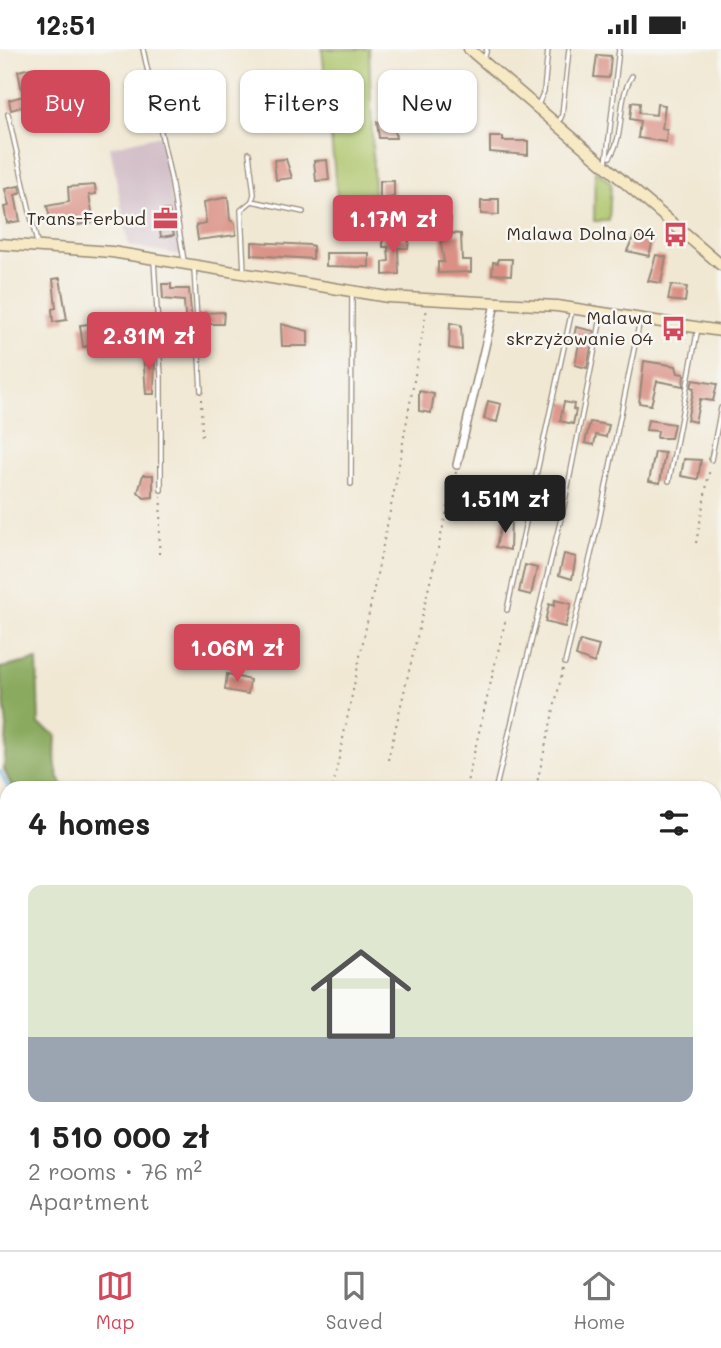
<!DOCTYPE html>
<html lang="en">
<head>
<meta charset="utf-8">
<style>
	:root { --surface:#fff; --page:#f2f2f2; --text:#222; --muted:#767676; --line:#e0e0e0; --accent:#d1495b }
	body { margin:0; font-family:Mali,sans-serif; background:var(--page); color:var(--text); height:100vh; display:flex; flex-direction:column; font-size:26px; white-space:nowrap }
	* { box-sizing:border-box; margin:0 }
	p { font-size:23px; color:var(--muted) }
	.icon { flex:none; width:38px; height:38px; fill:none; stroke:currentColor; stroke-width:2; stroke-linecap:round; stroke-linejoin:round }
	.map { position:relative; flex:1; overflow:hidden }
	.panel { position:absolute; left:0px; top:732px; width:721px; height:471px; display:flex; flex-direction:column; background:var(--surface); border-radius:21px 21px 0 0; box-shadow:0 2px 5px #0004 }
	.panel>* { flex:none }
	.top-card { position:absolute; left:21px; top:21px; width:679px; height:63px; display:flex; gap:14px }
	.price { position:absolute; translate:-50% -60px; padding:0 16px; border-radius:7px; background:var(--accent); color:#fff; font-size:23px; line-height:46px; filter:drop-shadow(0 2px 4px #0008) }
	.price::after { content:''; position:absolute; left:50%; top:42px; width:21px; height:16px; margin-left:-10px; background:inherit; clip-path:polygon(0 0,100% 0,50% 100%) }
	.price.selected { background:#222; color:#fff }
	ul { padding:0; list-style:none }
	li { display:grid; align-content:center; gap:14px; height:371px; padding:0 28px }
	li+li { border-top:2px solid var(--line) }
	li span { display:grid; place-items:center; height:217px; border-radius:14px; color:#555 }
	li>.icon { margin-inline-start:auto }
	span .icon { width:126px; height:126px; fill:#fffc; stroke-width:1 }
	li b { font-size:30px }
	h2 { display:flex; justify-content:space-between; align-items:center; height:84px; padding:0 28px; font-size:30px }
	.chip { padding:0 24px; border-radius:14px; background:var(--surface); box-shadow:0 2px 5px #0004; font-size:24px; line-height:63px }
	.chip.selected { background:var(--accent); color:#fff }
	.status { display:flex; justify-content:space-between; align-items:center; height:49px; padding:0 35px; background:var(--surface); direction:ltr }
	.status svg { height:19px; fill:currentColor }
	.menu { display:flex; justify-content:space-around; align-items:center; height:98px; border-top:2px solid var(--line); background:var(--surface); font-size:19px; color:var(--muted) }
	.menu a { display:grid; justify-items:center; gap:4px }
	.menu .selected { color:var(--accent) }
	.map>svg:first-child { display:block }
	.industrial { fill:#d2bdc7 }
	.green { fill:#adc56a; stroke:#747844; stroke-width:2 }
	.forest { fill:#8aaa5e; stroke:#626a3e; stroke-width:2 }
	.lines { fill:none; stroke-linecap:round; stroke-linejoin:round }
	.stream { stroke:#76bdee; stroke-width:2.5 }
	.building { fill:#da9085 }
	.lane-casing { stroke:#968979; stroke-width:6 }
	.street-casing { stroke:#968979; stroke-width:10 }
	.secondary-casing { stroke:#968979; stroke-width:13 }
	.path { stroke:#968979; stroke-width:2; stroke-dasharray:2 5; stroke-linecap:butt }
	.lane { stroke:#fff; stroke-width:3.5 }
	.street { stroke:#fff; stroke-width:7 }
	.secondary { stroke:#f6e9c3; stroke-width:10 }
	.labels { text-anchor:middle; stroke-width:5; stroke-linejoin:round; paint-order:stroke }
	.poi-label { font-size:18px; fill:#3b2a1e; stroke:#f6f6f2; text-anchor:end }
</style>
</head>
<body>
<div class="status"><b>12:51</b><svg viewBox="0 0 49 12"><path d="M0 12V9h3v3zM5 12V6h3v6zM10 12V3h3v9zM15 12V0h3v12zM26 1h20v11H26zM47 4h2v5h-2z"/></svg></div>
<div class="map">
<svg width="721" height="1201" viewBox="0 0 721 1201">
	<rect width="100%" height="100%" fill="#f6f6f2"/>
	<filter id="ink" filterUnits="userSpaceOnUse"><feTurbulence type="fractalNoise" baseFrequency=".0143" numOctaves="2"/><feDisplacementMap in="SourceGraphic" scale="14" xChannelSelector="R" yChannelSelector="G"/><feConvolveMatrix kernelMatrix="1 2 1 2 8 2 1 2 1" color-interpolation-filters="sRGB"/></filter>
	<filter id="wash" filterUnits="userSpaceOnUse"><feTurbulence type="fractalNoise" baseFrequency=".00686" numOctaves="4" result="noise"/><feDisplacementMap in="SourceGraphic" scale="28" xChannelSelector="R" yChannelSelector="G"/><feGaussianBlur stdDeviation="1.57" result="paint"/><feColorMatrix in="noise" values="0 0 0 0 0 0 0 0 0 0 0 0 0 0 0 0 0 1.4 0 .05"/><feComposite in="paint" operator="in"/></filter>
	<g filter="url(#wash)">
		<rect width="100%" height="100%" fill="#f1e8d4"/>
		<path class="industrial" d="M 160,86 L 182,206 L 129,197 L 110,98 Z"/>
		<g class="green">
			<path d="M 322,0 L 369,0 L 374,144 L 337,147 Z"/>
			<path d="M 595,121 L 611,134 L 609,172 L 594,172 Z"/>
		</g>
		<g class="forest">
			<path d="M 37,611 L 39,675 L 56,686 C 55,705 53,722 64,738 L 12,738 L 4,721 L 7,678 L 0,619 Z"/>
			<path d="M 0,1092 L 7,1102 L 7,1195 L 86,1195 L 93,1201 L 1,1201 Z"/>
		</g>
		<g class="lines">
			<g class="stream">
				<path d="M 0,722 L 8,738"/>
				<path d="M 454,1195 L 466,1201"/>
			</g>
		</g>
		<g id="blocks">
			<g class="building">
				<path d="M 597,6 L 611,7 L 609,29 L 594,28 Z"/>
				<path d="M 31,19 L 39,53 L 11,61 L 9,51 L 23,47 L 18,22 Z"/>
				<path d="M 184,42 L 187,62 L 172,65 L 168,44 Z"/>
				<path d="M 632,53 L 640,54 L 639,64 L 656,66 L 657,55 L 665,56 L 662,80 L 667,81 L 666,93 L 638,89 L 640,72 L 630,70 Z"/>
				<path d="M 377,73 L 393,73 L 396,89 L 379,89 Z"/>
				<path d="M 490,88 L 503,88 L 503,92 L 528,92 L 528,106 L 490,103 Z"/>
				<path d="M 286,110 L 292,129 L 276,131 L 274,111 Z"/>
				<path d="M 327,111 L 329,131 L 316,132 L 314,112 Z"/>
				<path d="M 380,132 L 394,132 L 394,148 L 380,151 Z"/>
				<path d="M 95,136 L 96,145 L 89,146 L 94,173 L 78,176 L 77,169 L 51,174 L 47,157 L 69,153 L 68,138 Z"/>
				<path d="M 19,137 L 21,144 L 15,146 L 20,172 L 7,174 L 4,158 L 9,157 L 5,140 Z"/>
				<path d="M 228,148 L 230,171 L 235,174 L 236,186 L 198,191 L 196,176 L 206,174 L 204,153 Z"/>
				<path d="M 491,150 L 499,150 L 499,166 L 481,165 L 481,152 L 491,152 Z"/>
				<path d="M 169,161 L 174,186 L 161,188 L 160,180 L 164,179 L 161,162 Z"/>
				<path d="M 443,169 L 451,169 L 450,184 L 461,185 L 462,211 L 471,211 L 471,223 L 438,224 L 438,213 L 444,213 L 441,196 Z"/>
				<path d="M 634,186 L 653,191 L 649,207 L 627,202 Z"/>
				<path d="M 383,189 L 409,190 L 408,199 L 398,199 L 399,225 L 383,226 L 383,213 L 389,212 L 388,198 L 383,198 Z"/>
				<path d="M 252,193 L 310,196 L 313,197 L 313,210 L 252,206 Z"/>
				<path d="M 326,204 L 369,204 L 369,218 L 326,217 Z"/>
				<path d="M 656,206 L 666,208 L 661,234 L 648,232 Z"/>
				<path d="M 498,210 L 512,210 L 511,226 L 492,225 L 493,213 L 498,214 Z"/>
				<path d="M 60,229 L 67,271 L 53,273 L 52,260 L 56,259 L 53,230 Z"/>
				<path d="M 162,235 L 171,235 L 171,240 L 189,240 L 194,297 L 187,297 L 184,252 L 163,250 Z"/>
				<path d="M 671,236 L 687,238 L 685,253 L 668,251 Z"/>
				<path d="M 224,263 L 223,275 L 202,275 L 201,264 Z"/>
				<path d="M 104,273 L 106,289 L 97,290 L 98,296 L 83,298 L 80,276 Z"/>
				<path d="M 450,274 L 461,276 L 462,301 L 449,299 Z"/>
				<path d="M 153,275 L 154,287 L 150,288 L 150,297 L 124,299 L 124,289 L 143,288 L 143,276 Z"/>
				<path d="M 281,275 L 308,282 L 308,297 L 282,297 Z"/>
				<path d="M 576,278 L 594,282 L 587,319 L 575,316 L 580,289 L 574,288 Z"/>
				<path d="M 155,304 L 154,345 L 146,345 L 143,305 Z"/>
				<path d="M 644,312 L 676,317 L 678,324 L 684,325 L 683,337 L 657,332 L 651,356 L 639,354 Z"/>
				<path d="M 693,331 L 717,335 L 713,352 L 700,350 L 695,373 L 687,371 L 694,339 L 691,338 Z"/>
				<path d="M 419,342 L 434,345 L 431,364 L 419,362 Z"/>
				<path d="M 488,352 L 501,355 L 497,373 L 484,370 Z"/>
				<path d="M 564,353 L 574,355 L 573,360 L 576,361 L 573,375 L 560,372 Z"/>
				<path d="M 648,371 L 674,375 L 671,389 L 657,389 L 658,382 L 646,381 Z"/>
				<path d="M 590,373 L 609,376 L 606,388 L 596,386 L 594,396 L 585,394 Z"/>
				<path d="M 655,403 L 665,404 L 660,434 L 649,432 Z"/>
				<path d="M 684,410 L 701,411 L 698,430 L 681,427 Z"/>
				<path d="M 143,426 L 153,426 L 153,448 L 144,449 L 138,443 Z"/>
				<path d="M 503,468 L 511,470 L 510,501 L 496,498 Z"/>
				<path d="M 564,505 L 576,508 L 572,530 L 559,526 Z"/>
				<path d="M 525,516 L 537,519 L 531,546 L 519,543 Z"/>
				<path d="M 555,551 L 571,555 L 565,578 L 545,573 L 549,555 L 554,557 Z"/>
				<path d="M 580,592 L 599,597 L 594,614 L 576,607 Z"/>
				<path d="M 227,625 L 250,631 L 248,645 L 225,641 Z"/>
			</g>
		</g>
	</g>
	<g filter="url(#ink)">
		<use href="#blocks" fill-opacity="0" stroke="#968979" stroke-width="2"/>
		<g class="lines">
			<defs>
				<g id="lane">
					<path d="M 143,0 L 171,130 L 184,212"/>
					<path d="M 484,10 L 487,0"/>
					<path d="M 538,56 L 544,42 L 548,0"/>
					<path d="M 8,65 L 37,194"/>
					<path d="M 559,73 L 562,66 L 569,0"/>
					<path d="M 610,108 C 626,84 616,52 632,27"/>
					<path d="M 606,115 L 619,0"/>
					<path d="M 252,152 L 303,163"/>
					<path d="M 154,212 L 161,328 L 161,441"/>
					<path d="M 194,219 L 201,342"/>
					<path d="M 244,223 L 241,161 L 252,152 L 254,145 L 249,104"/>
					<path d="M 711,411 L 721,359"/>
					<path d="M 669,432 L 698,279"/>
					<path d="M 351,435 L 352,244"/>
					<path d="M 507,561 L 572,261"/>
					<path d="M 565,614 L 599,472 L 640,271"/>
					<path d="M 496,738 L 564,457 L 602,264"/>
				</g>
				<path id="street" d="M 457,416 L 495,255"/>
				<g id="secondary">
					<path d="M 469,0 L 721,216"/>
					<path d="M 0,195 L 112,203 L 388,248 L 557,257 L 721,282"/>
				</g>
			</defs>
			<use href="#lane" class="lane-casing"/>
			<use href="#street" class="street-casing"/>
			<use href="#secondary" class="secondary-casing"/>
			<g class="path">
				<path d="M 201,350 L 202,390"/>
				<path d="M 696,494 L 710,419"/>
				<path d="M 159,505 L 161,447"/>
				<path d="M 388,711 L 456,423"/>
				<path d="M 333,738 L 395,438 L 427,259"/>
				<path d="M 466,738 L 506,569"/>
				<path d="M 536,738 L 563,620"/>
				<path d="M 714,788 L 721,759"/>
				<path d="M 0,1049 L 7,1057"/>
				<path d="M 123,1195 L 128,1201"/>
				<path d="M 219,1201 L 220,1195"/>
				<path d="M 613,1201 L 615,1195"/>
			</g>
			<use href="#lane" class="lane"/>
			<use href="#street" class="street"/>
			<use href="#secondary" class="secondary"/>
		</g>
	</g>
	<defs>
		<symbol id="office-bare" viewBox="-9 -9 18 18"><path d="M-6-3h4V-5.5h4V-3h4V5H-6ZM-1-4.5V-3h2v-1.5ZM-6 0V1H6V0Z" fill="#d1495b" stroke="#f6f6f2" stroke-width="2.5" paint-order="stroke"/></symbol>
		<symbol id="bus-bare" viewBox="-9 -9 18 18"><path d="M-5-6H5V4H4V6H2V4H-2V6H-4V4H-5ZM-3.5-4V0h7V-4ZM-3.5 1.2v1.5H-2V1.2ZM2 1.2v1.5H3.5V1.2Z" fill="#d1495b" stroke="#f6f6f2" stroke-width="2.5" paint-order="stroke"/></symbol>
	</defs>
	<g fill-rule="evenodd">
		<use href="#office-bare" x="148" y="152" width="35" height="35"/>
		<use href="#bus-bare" x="658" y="168" width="35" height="35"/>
		<use href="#bus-bare" x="656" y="262" width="35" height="35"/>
	</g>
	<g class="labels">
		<g class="poi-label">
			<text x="146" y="176">Trans-Ferbud</text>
			<text x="655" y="191">Malawa Dolna 04</text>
			<text x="653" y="275">Malawa<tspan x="653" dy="21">skrzyżowanie 04</tspan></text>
		</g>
	</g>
</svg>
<b class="price" style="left:393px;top:206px">1.17M zł</b>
<b class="price" style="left:149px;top:323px">2.31M zł</b>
<b class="price selected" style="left:505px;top:486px">1.51M zł</b>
<b class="price" style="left:237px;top:635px">1.06M zł</b>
<div class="top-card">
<a class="chip selected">Buy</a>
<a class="chip">Rent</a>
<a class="chip">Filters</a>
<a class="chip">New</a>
</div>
<section class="panel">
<h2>4 homes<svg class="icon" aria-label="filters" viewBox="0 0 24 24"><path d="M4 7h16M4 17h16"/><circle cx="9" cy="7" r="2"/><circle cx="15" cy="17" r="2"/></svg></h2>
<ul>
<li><span style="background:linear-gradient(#dfe7d0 70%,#9aa5b1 0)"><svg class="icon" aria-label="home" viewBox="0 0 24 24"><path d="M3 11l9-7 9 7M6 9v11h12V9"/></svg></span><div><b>1 510 000 zł</b><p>2 rooms · 76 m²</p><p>Apartment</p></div></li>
</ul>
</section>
</div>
<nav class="menu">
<a class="selected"><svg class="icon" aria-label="map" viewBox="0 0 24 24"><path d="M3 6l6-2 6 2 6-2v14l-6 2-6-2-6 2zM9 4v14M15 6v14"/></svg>Map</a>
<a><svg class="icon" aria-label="saved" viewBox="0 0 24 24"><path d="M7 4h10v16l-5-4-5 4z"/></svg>Saved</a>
<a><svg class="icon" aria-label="home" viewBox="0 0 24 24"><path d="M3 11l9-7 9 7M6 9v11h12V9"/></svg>Home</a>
</nav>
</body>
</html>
